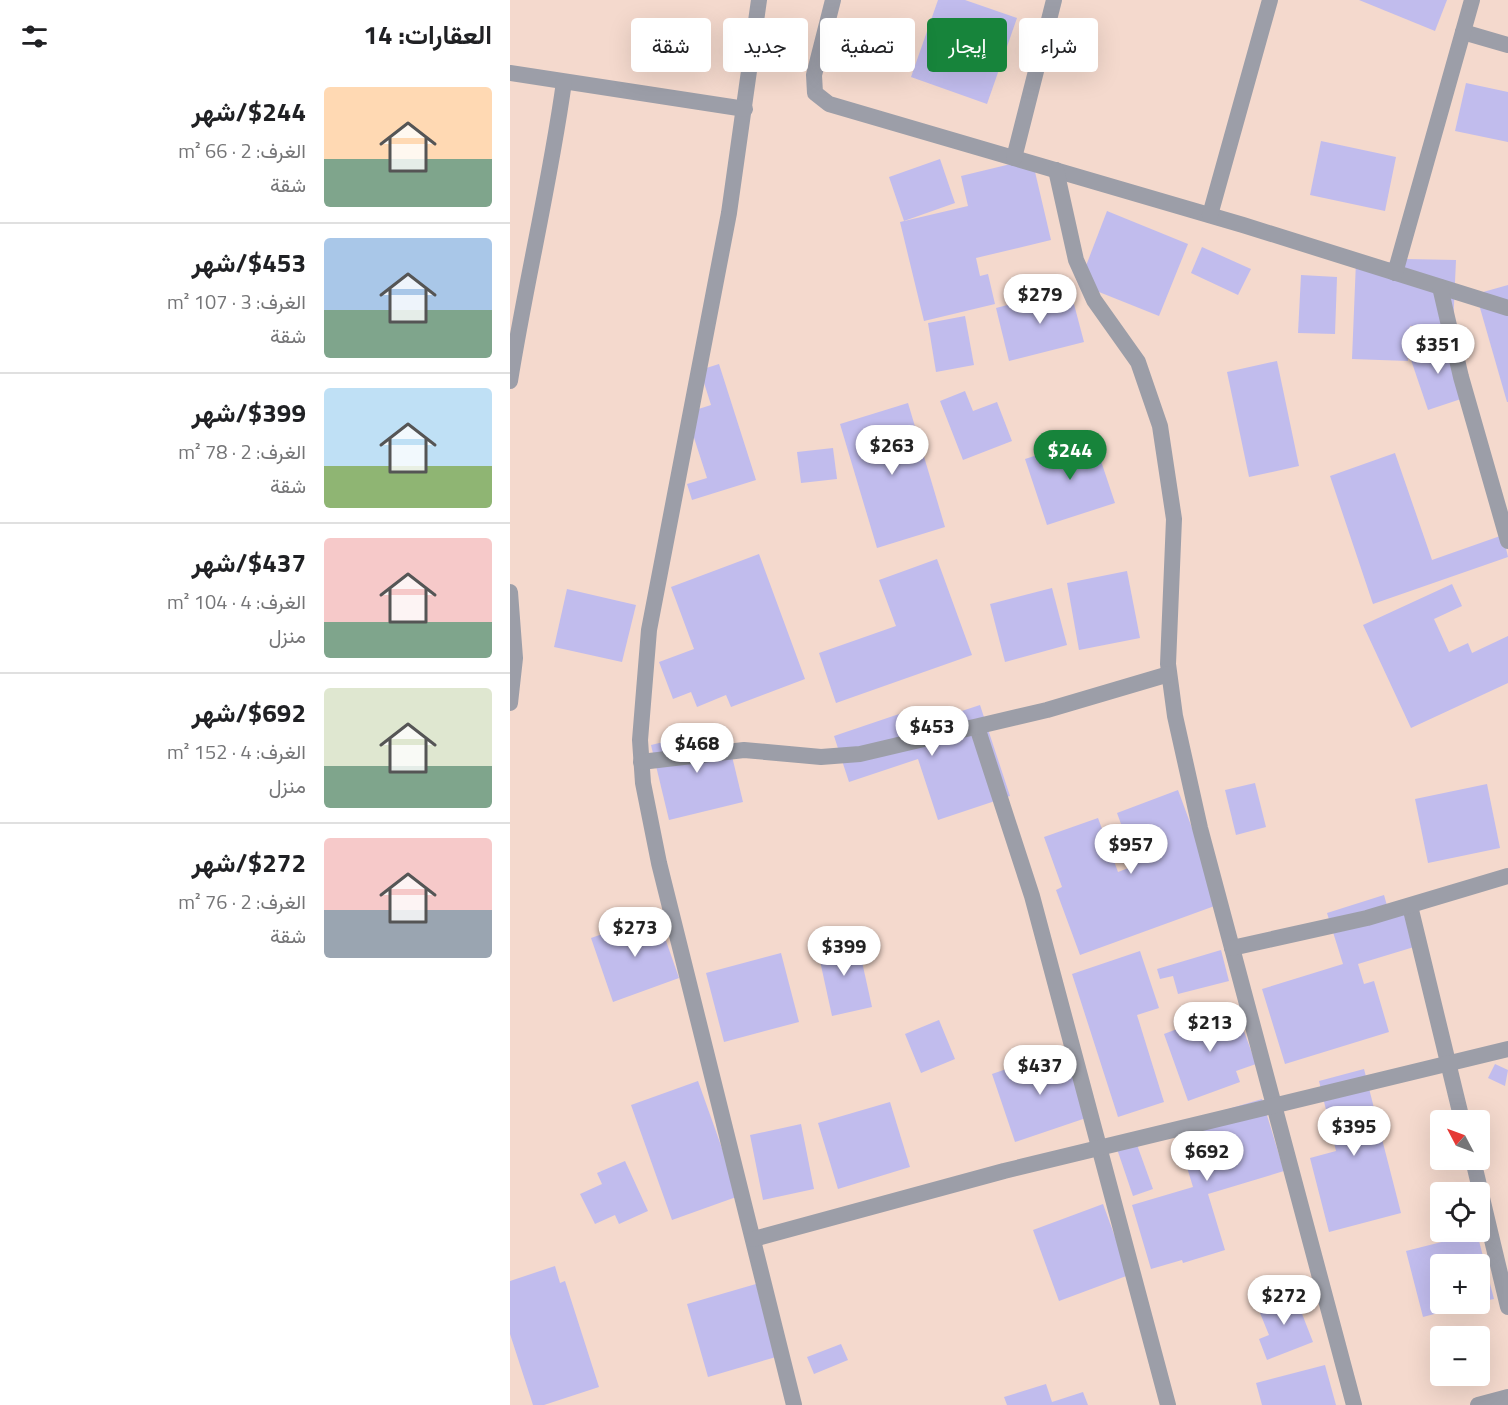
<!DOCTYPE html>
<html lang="ar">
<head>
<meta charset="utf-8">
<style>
	:root { --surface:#fff; --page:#f6f6f6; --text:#202124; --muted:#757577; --line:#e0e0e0; --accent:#17843b }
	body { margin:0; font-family:"Titillium Web",Vazirmatn,sans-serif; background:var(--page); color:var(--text); direction:rtl; height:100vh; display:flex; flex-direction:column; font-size:22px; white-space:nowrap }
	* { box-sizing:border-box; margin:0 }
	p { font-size:20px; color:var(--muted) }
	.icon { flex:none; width:33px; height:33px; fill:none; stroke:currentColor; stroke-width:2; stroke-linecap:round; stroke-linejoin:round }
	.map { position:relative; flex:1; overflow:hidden; direction:ltr }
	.drawer { display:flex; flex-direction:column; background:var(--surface); width:510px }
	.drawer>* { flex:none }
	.banner { position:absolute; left:18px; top:18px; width:570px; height:54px; direction:rtl; display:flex; gap:12px }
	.needle { width:39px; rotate:311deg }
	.controls { position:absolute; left:920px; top:1110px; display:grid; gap:12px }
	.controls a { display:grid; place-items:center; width:60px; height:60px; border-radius:6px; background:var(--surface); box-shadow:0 6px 24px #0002; font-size:30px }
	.price { position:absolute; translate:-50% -51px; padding:0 14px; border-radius:21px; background:#fff; color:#222; font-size:20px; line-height:39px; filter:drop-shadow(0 2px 3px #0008) }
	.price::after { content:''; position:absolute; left:50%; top:36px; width:18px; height:14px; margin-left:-9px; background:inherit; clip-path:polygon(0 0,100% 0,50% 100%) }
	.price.selected { background:var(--accent); color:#fff }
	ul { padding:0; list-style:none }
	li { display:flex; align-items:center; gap:18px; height:150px; padding:0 18px }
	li+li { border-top:2px solid var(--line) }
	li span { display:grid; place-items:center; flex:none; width:168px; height:120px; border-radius:6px; color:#555 }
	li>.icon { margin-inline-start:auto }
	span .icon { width:72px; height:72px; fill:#fffc; stroke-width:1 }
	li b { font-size:26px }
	h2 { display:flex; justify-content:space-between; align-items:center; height:72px; padding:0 18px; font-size:26px }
	.tag { padding:0 21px; border-radius:6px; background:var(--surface); box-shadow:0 6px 24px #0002; font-size:21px; line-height:54px }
	.tag.selected { background:var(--accent); color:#fff }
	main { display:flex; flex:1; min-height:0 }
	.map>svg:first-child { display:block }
	.building { fill:#c1bced }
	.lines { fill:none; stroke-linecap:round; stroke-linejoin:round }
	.minor { stroke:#9c9ea8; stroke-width:16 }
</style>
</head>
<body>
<main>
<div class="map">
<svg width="998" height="1405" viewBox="0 0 998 1405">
	<rect width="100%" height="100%" fill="#f4d9cd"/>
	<g class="building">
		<path d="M 428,0 L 455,0 L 507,18 L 477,104 L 401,77 Z"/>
		<path d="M 849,0 L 937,0 L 925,31 Z"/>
		<path d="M 956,83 L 998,92 L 998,142 L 945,131 Z"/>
		<path d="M 811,141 L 886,157 L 875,211 L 800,195 Z"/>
		<path d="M 430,159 L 445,203 L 394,221 L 379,177 Z"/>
		<path d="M 522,159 L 541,240 L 466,258 L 470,276 L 478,274 L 485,304 L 414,321 L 390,222 L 458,206 L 451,176 Z"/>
		<path d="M 597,211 L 678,244 L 649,316 L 569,284 Z"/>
		<path d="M 692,247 L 741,269 L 728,295 L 681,273 Z"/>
		<path d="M 896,259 L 946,260 L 943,327 L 900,326 L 898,361 L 842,359 L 846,261 L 896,263 Z"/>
		<path d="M 791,275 L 827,277 L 825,334 L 788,333 Z"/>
		<path d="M 998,285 L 998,402 L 997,402 L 966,294 Z"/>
		<path d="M 560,289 L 574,342 L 499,361 L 486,308 Z"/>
		<path d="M 455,316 L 464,365 L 426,372 L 418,323 Z"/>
		<path d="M 939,341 L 957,397 L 918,410 L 899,354 Z"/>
		<path d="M 767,361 L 789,466 L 739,477 L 717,372 Z"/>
		<path d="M 209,364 L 246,480 L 182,500 L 177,484 L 197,478 L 176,413 L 201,405 L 190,370 Z"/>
		<path d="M 455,391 L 463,411 L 487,402 L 502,441 L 453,460 L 430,401 Z"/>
		<path d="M 398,403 L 435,527 L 367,548 L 330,424 Z"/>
		<path d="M 583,437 L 605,503 L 537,525 L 515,459 Z"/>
		<path d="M 323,448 L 327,479 L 291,483 L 287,452 Z"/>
		<path d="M 885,453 L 922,560 L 993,535 L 998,557 L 863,604 L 820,476 Z"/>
		<path d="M 249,554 L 295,679 L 221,707 L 216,695 L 187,707 L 181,692 L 163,699 L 149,662 L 184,649 L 161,587 Z"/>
		<path d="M 427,559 L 462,655 L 326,703 L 309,653 L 386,626 L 369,580 Z"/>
		<path d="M 617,571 L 630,638 L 569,650 L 557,583 Z"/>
		<path d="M 942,584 L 952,606 L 924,619 L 939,652 L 958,643 L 962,653 L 998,636 L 998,683 L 901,728 L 853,625 Z"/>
		<path d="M 542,588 L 557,645 L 495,662 L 480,604 Z"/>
		<path d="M 57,589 L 126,605 L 112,662 L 44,647 Z"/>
		<path d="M 470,705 L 500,796 L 428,820 L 408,759 L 339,782 L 324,736 L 398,711 L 403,727 Z"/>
		<path d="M 215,727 L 233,802 L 159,820 L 141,745 Z"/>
		<path d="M 745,783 L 756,827 L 726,835 L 715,790 Z"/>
		<path d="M 977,784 L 990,848 L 918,863 L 905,799 Z"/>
		<path d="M 668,790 L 710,904 L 570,955 L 546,890 L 552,887 L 534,837 L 588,818 L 608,872 L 626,865 L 607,813 Z"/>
		<path d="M 874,895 L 880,916 L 894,912 L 904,947 L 848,964 L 854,984 L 864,981 L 879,1032 L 775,1064 L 752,989 L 833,964 L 817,913 Z"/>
		<path d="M 147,915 L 169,978 L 103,1002 L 81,938 Z"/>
		<path d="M 347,939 L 362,1007 L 322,1016 L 307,947 Z"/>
		<path d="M 711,950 L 719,981 L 668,994 L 663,976 L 650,979 L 647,969 Z"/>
		<path d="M 630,951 L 649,1008 L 627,1015 L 654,1102 L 608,1117 L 562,974 Z"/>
		<path d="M 271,953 L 289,1022 L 214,1042 L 196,973 Z"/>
		<path d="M 725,1007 L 746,1064 L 726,1071 L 730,1082 L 678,1101 L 654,1034 Z"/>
		<path d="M 429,1020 L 445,1059 L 411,1073 L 395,1034 Z"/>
		<path d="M 555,1049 L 579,1117 L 505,1142 L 482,1074 Z"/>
		<path d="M 985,1064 L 998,1070 L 995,1086 L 978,1078 Z"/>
		<path d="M 854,1069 L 891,1213 L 819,1232 L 800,1158 L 826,1151 L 809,1081 Z"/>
		<path d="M 188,1081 L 229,1196 L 162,1220 L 121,1105 Z"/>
		<path d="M 752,1099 L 774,1171 L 698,1194 L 715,1250 L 673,1263 L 672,1260 L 641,1269 L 622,1205 L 683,1187 L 664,1125 Z"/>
		<path d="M 380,1102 L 400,1167 L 328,1189 L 308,1123 Z"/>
		<path d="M 291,1124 L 304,1189 L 253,1200 L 240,1135 Z"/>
		<path d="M 626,1142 L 643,1189 L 623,1196 L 607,1149 Z"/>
		<path d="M 115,1161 L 138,1211 L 109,1224 L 105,1215 L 85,1224 L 70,1194 L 92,1184 L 87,1173 Z"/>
		<path d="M 593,1204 L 619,1275 L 549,1301 L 523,1230 Z"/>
		<path d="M 967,1233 L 984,1299 L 969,1302 L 969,1264 L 930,1264 L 930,1304 L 962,1304 L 913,1317 L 896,1251 Z"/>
		<path d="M 45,1266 L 50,1283 L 55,1281 L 89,1387 L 34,1405 L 23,1405 L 0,1334 L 0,1281 Z"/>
		<path d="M 246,1284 L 266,1357 L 198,1377 L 177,1304 Z"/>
		<path d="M 782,1288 L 803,1342 L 757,1360 L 749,1339 L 759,1335 L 750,1313 L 763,1308 L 759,1298 Z"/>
		<path d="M 331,1344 L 338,1360 L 304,1374 L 297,1357 Z"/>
		<path d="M 815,1365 L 826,1405 L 752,1405 L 746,1383 Z"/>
		<path d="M 536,1384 L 542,1402 L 573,1392 L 578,1405 L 497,1405 L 494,1397 Z"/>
	</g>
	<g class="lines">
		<g class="minor">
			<path d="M 249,0 L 219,213 L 139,630 L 130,740 L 133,783 L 149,863 L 284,1405"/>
			<path d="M 323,0 L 304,75 L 305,93 L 319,104 L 733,225 L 998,308"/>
			<path d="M 953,32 L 998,45"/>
			<path d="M 0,73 L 235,109"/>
			<path d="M 504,158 L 544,0"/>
			<path d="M 546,170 L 566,260 L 584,300 L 628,362 L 650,426 L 664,519 L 658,664 L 665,716 L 690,828 L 844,1405"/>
			<path d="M 700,215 L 760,0"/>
			<path d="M 885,273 L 962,0"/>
			<path d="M 930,287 L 951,377 L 998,541"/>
			<path d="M 0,381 C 16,281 40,183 54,82"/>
			<path d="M 0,592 L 5,658 L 0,703"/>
			<path d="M 467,727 L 522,896 L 658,1405"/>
			<path d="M 131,762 L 234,750 L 311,757 L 350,754 L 537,710 L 659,674"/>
			<path d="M 900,906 L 952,1120"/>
			<path d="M 722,948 L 857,918 L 998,876"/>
			<path d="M 963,1160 L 998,1307"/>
			<path d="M 244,1239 L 494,1171 L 998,1049"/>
			<path d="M 968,1405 L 998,1397"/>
		</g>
	</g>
</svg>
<div class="controls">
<a><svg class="needle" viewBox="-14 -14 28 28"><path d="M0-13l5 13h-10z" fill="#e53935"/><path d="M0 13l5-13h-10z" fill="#757577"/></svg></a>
<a><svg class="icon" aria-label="locate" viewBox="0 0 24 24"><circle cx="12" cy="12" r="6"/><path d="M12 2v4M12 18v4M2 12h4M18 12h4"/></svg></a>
<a>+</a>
<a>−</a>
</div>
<b class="price" style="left:530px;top:325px">$279</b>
<b class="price" style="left:928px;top:375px">$351</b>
<b class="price" style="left:382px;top:476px">$263</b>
<b class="price selected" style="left:560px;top:481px">$244</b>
<b class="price" style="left:422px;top:757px">$453</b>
<b class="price" style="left:187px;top:774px">$468</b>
<b class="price" style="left:621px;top:875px">$957</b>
<b class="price" style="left:125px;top:958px">$273</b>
<b class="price" style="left:334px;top:977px">$399</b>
<b class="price" style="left:700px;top:1053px">$213</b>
<b class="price" style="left:530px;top:1096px">$437</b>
<b class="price" style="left:844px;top:1157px">$395</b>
<b class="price" style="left:697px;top:1182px">$692</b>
<b class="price" style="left:774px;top:1326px">$272</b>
<div class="banner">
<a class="tag">شراء</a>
<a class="tag selected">إيجار</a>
<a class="tag">تصفية</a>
<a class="tag">جديد</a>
<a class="tag">شقة</a>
</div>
</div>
<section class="drawer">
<h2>العقارات: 14<svg class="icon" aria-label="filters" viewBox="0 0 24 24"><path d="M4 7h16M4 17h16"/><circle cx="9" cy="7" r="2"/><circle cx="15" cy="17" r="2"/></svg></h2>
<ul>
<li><span style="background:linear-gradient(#ffd9b3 60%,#7fa58c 0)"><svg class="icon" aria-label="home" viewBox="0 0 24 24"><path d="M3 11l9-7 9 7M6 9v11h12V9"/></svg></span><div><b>$244/شهر</b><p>الغرف: 2 · 66 m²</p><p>شقة</p></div></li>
<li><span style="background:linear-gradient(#a9c7e8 60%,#7fa58c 0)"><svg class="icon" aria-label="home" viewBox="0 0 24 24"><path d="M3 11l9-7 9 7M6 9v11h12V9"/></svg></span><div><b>$453/شهر</b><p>الغرف: 3 · 107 m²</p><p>شقة</p></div></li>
<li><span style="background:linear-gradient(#bfe0f5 65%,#8fb573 0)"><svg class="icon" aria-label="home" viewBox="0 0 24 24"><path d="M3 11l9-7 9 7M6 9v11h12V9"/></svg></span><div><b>$399/شهر</b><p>الغرف: 2 · 78 m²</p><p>شقة</p></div></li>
<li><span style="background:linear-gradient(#f6c9c9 70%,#7fa58c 0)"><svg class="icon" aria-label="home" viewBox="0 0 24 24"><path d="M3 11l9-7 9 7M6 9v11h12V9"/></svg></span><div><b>$437/شهر</b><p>الغرف: 4 · 104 m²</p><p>منزل</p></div></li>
<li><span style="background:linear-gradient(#dfe7d0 65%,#7fa58c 0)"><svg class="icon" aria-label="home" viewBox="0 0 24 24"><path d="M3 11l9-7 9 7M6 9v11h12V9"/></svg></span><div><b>$692/شهر</b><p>الغرف: 4 · 152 m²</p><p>منزل</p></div></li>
<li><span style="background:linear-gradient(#f6c9c9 60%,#9aa5b1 0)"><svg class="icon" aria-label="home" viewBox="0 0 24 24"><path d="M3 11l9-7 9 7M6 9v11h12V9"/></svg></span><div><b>$272/شهر</b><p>الغرف: 2 · 76 m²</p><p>شقة</p></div></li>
</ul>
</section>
</main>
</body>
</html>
